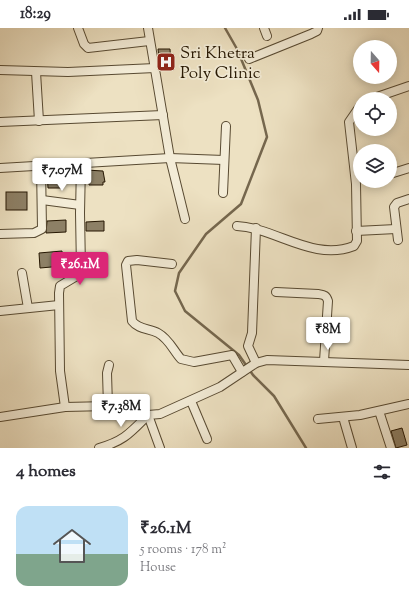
<!DOCTYPE html>
<html lang="en">
<head>
<meta charset="utf-8">
<style>
	:root { --surface:#fff; --page:#f7f7f7; --text:#2b2b33; --muted:#7c7c81; --accent:#db2777 }
	body { margin:0; font-family:"Sorts Mill Goudy",serif; background:var(--page); color:var(--text); height:100vh; display:flex; flex-direction:column; font-size:15px; white-space:nowrap }
	* { box-sizing:border-box; margin:0 }
	p { font-size:13px; color:var(--muted) }
	.icon { flex:none; width:22px; height:22px; fill:none; stroke:currentColor; stroke-width:2; stroke-linecap:round; stroke-linejoin:round }
	.map { position:relative; height:420px; overflow:hidden }
	.sheet { display:flex; flex-direction:column; background:var(--surface); flex:1 }
	.sheet>* { flex:none }
	.needle { width:26px; rotate:160deg }
	.controls { position:absolute; left:353px; top:12px; display:grid; gap:8px }
	.controls a { display:grid; place-items:center; width:44px; height:44px; border-radius:50%; background:var(--surface); box-shadow:0 2px 10px #0003; font-size:20px }
	.price { position:absolute; translate:-50% -34px; padding:0 9px; border-radius:4px; background:#fff; color:#222; font-size:13px; line-height:26px; filter:drop-shadow(0 1px 2px #0008) }
	.price::after { content:''; position:absolute; left:50%; top:24px; width:12px; height:9px; margin-left:-6px; background:inherit; clip-path:polygon(0 0,100% 0,50% 100%) }
	.price.on { background:var(--accent); color:#fff }
	ul { padding:0; list-style:none }
	li { display:flex; align-items:center; gap:12px; height:100px; padding:0 16px }
	li span { display:grid; place-items:center; flex:none; width:112px; height:80px; border-radius:12px; color:#555 }
	li>.icon { margin-inline-start:auto }
	span .icon { width:48px; height:48px; fill:#fffc; stroke-width:1 }
	li b { font-size:17px }
	h2 { display:flex; justify-content:space-between; align-items:center; height:48px; padding:0 16px; font-size:17px }
	.status { display:flex; justify-content:space-between; align-items:center; height:28px; padding:0 20px; background:var(--surface); direction:ltr }
	.status svg { height:11px; fill:currentColor }
	.map>svg:first-child { display:block }
	.lines { fill:none; stroke-linecap:round; stroke-linejoin:round }
	.stream { stroke:#75674e; stroke-width:2.5 }
	.building { fill:#8d8066; stroke:#261702 }
	.minor-casing { stroke:#584a32; stroke-width:10 }
	.minor { stroke:#f3ecd7; stroke-width:8 }
	.labels { text-anchor:middle; stroke-width:3.5; stroke-linejoin:round; paint-order:stroke }
	.poi-label { font-size:17px; fill:#261702; stroke:#f3ecd7; text-anchor:start }
</style>
</head>
<body>
<div class="status"><b>18:29</b><svg viewBox="0 0 49 12"><path d="M0 12V9h3v3zM5 12V6h3v6zM10 12V3h3v9zM15 12V0h3v12zM26 1h20v11H26zM47 4h2v5h-2z"/></svg></div>
<div class="map">
<svg width="409" height="420" viewBox="0 0 409 420">
	<rect width="100%" height="100%" fill="#ede1c2"/>
	<filter id="stains"><feTurbulence type="fractalNoise" baseFrequency=".005" numOctaves="4"/><feColorMatrix values="0 0 0 0 .2 0 0 0 0 .09 0 0 0 0 .02 0 0 0 .5 -.17"/></filter>
	<radialGradient id="worn" r=".72"><stop offset=".6" stop-color="#630" stop-opacity="0"/><stop offset="1" stop-color="#630" stop-opacity=".3"/></radialGradient>
	<g class="lines">
		<path class="stream" d="M 225,0 L 237,21 L 258,72 L 267,109 L 241,176 L 206,206 L 179,245 L 175,263 L 185,283 L 239,327 L 253,347 L 274,368 L 306,420"/>
	</g>
	<g class="building">
		<path d="M 158,21 L 170,21 L 171,38 L 160,38 Z"/>
		<path d="M 64,142 L 64,157 L 61,157 L 61,160 L 48,160 L 47,143 Z"/>
		<path d="M 86,142 L 103,143 L 105,154 L 103,154 L 103,157 L 89,157 L 89,154 L 86,154 Z"/>
		<rect x="6" y="164" width="21" height="18"/>
		<path d="M 66,192 L 66,204 L 46,205 L 47,193 Z"/>
		<path d="M 104,193 L 104,203 L 86,203 L 86,194 Z"/>
		<path d="M 62,223 L 63,238 L 40,240 L 39,225 Z"/>
		<path d="M 402,400 L 407,417 L 396,420 L 391,403 Z"/>
	</g>
	<g class="lines">
		<defs>
			<g id="minor">
				<path d="M 78,0 L 84,16 L 88,20 L 149,13"/>
				<path d="M 148,0 L 170,130 L 185,191"/>
				<path d="M 264,0 L 267,8"/>
				<path d="M 249,31 L 311,6 L 317,3 L 318,0"/>
				<path d="M 0,42 L 68,44 L 155,40"/>
				<path d="M 36,44 L 39,93"/>
				<path d="M 371,71 L 409,58"/>
				<path d="M 0,94 L 163,87"/>
				<path d="M 0,140 L 170,130 L 224,132"/>
				<path d="M 390,146 L 409,140"/>
				<path d="M 223,165 L 226,98"/>
				<path d="M 42,172 L 80,177"/>
				<path d="M 237,198 C 276,200 313,234 354,218 L 357,213 L 356,156 L 349,94 L 360,78"/>
				<path d="M 256,200 L 252,305 L 248,318 L 256,335"/>
				<path d="M 356,203 L 396,201"/>
				<path d="M 0,206 L 34,205 L 42,201 L 41,138"/>
				<path d="M 398,212 L 394,179 L 397,175 L 409,171"/>
				<path d="M 172,236 L 137,232 L 128,233 L 126,237 L 132,293 C 139,302 149,300 158,305 C 169,311 173,322 181,331 L 194,334 L 232,327 L 242,344"/>
				<path d="M 22,245 L 28,280"/>
				<path d="M 276,264 L 318,266 C 324,267 326,267 328,273 L 324,333"/>
				<path d="M 0,283 L 59,277"/>
				<path d="M 191,373 L 207,411"/>
				<path d="M 108,378 L 107,345 L 109,337"/>
				<path d="M 65,379 L 60,343 L 59,265 L 60,258 L 80,246 L 81,241 L 80,185 L 81,136"/>
				<path d="M 379,383 L 391,420"/>
				<path d="M 148,387 L 160,420"/>
				<path d="M 0,389 L 65,379 L 108,378 L 148,387 L 160,386 L 220,359 L 256,335 L 267,332 L 409,337"/>
				<path d="M 343,389 L 352,420"/>
				<path d="M 318,391 L 360,387 L 409,376"/>
				<path d="M 99,420 C 124,413 130,405 148,387"/>
			</g>
		</defs>
		<use href="#minor" class="minor-casing"/>
		<use href="#minor" class="minor"/>
	</g>
	<defs>
		<symbol id="hospital-square" viewBox="-11 -11 22 22"><rect x="-9" y="-9" width="18" height="18" rx="4" fill="#8f2418" stroke="#f3ecd7"/><path d="M-5-5h3v3.5h4V-5h3V5h-3V1.5h-4V5h-3Z" fill="#fff"/></symbol>
	</defs>
	<g fill-rule="evenodd">
		<use href="#hospital-square" x="155" y="23" width="22" height="22"/>
	</g>
	<g class="labels">
		<g class="poi-label">
			<text x="180" y="30">Sri Khetra<tspan x="180" dy="20">Poly Clinic</tspan></text>
		</g>
	</g>
	<rect width="100%" height="100%" filter="url(#stains)"/>
	<rect width="100%" height="100%" fill="url(#worn)"/>
</svg>
<div class="controls">
<a><svg class="needle" viewBox="-14 -14 28 28"><path d="M0-13l5 13h-10z" fill="#e53935"/><path d="M0 13l5-13h-10z" fill="#7c7c81"/></svg></a>
<a><svg class="icon" aria-label="locate" viewBox="0 0 24 24"><circle cx="12" cy="12" r="6"/><path d="M12 2v4M12 18v4M2 12h4M18 12h4"/></svg></a>
<a><svg class="icon" aria-label="layers" viewBox="0 0 24 24"><path d="M12 4l9 5-9 5-9-5zM3 14l9 5 9-5"/></svg></a>
</div>
<b class="price" style="left:62px;top:164px">₹7.07M</b>
<b class="price on" style="left:80px;top:258px">₹26.1M</b>
<b class="price" style="left:328px;top:323px">₹8M</b>
<b class="price" style="left:121px;top:400px">₹7.38M</b>
</div>
<section class="sheet">
<h2>4 homes<svg class="icon" aria-label="filters" viewBox="0 0 24 24"><path d="M4 7h16M4 17h16"/><circle cx="9" cy="7" r="2"/><circle cx="15" cy="17" r="2"/></svg></h2>
<ul>
<li><span style="background:linear-gradient(#bfe0f5 60%,#7fa58c 0)"><svg class="icon" aria-label="home" viewBox="0 0 24 24"><path d="M3 11l9-7 9 7M6 9v11h12V9"/></svg></span><div><b>₹26.1M</b><p>5 rooms · 178 m²</p><p>House</p></div></li>
</ul>
</section>
</body>
</html>
